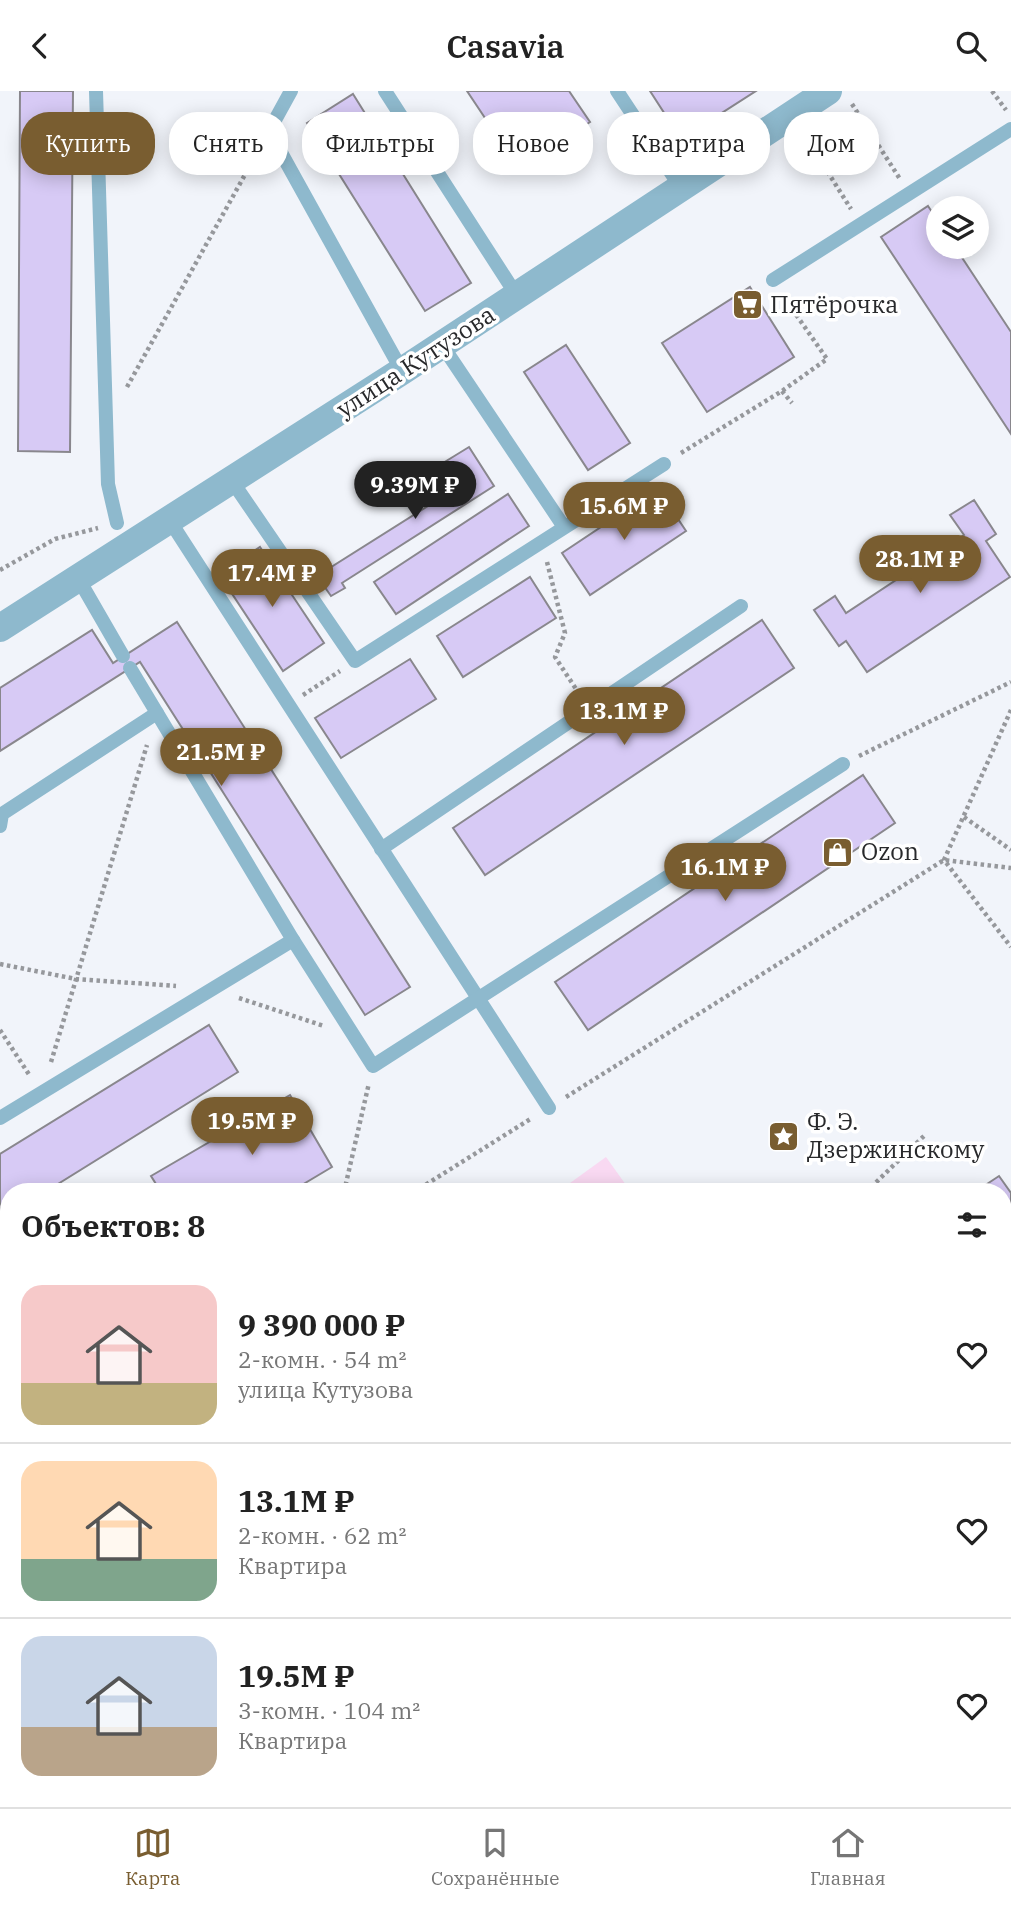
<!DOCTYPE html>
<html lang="ru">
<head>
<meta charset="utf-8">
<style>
	:root { --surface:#fff; --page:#f6f6f6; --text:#222; --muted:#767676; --line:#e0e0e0; --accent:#795d30 }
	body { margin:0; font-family:"IBM Plex Serif",serif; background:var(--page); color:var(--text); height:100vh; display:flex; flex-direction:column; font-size:26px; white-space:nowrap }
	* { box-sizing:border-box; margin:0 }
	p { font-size:23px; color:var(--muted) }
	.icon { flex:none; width:38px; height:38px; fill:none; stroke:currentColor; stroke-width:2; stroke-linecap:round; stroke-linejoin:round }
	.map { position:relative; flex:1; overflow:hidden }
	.drawer { position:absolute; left:0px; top:1092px; width:1012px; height:625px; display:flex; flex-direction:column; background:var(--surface); border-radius:28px 28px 0 0; box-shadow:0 4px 18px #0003 }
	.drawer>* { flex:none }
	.top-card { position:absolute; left:21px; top:21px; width:970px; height:63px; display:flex; gap:14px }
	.controls { position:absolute; left:926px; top:105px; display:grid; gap:14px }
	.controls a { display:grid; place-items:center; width:63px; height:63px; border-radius:50%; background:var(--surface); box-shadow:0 4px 18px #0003; font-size:35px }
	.price { position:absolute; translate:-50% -60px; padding:0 16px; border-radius:24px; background:var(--accent); color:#fff; font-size:23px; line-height:46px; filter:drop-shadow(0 2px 4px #0008) }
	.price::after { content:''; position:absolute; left:50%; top:42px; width:21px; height:16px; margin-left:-10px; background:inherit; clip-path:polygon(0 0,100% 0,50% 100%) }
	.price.on { background:#222; color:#fff }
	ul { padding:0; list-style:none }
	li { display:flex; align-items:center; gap:21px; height:175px; padding:0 21px }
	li+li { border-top:2px solid var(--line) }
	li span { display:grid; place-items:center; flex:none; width:196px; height:140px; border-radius:21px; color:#555 }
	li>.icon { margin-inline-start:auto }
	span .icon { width:84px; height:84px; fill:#fffc; stroke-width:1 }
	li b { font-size:30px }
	h2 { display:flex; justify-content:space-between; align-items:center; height:84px; padding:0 21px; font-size:30px }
	.tag { padding:0 24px; border-radius:28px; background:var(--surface); box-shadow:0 4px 18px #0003; font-size:24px; line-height:63px }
	.tag.on { background:var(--accent); color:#fff }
	header { display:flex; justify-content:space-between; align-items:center; height:91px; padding:0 21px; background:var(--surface); font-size:32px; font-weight:600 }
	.dock { display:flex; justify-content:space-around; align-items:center; height:98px; border-top:2px solid var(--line); background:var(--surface); font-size:19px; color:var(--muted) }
	.dock a { display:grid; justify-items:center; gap:4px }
	.dock .on { color:var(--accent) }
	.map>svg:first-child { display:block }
	.green { fill:#f9d9f2 }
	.building { fill:#d7caf5; stroke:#89878d; stroke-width:2 }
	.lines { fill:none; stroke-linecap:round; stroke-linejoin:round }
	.path { stroke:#96989c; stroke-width:4.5; stroke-dasharray:3.5 3.5; stroke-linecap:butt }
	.service { stroke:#8eb9cd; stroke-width:14 }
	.minor { stroke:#8eb9cd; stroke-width:28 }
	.labels { text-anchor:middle; stroke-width:7; stroke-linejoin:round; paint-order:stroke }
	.poi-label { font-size:24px; fill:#28292b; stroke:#fff; text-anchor:start }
	.street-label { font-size:24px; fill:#28292b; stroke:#fff }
</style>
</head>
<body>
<header><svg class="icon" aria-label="back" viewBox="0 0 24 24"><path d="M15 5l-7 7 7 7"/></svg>Casavia<svg class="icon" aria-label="search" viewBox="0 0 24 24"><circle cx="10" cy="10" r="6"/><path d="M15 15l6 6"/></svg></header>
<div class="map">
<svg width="1011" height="1716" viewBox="0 0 1011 1716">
	<rect width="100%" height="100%" fill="#f1f4fa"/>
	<g class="green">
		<path d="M 606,1066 L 631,1101 L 559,1101 L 559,1100 Z"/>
		<path d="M 704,1708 L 899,1708 L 887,1716 L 709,1716 Z"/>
	</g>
	<g class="building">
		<path d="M 20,0 L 73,0 L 70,361 L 18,360 Z"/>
		<path d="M 467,0 L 569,0 L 590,31 L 519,78 Z"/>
		<path d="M 650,0 L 756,0 L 681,48 Z"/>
		<path d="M 353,3 L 471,192 L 425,220 L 307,32 Z"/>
		<path d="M 928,115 L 938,130 L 938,156 L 955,156 L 1011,241 L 1011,343 L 881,146 Z"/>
		<path d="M 750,196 L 794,266 L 707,321 L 662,252 Z"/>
		<path d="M 566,254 L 630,352 L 588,379 L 524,281 Z"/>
		<path d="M 469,356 L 494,395 L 342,492 L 345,497 L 331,505 L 317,485 L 458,396 L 443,372 Z"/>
		<path d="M 658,398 L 686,440 L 590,504 L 562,462 Z"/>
		<path d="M 508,403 L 529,435 L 396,523 L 374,491 Z"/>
		<path d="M 974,409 L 996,443 L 986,450 L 1010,486 L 867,581 L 846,550 L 839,555 L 814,519 L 835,505 L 846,522 L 964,444 L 950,424 Z"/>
		<path d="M 260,456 L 324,552 L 283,580 L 219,483 Z"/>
		<path d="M 530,486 L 556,527 L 463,586 L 437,545 Z"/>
		<path d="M 762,529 L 794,577 L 485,784 L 453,737 Z"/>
		<path d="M 177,531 L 410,896 L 365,924 L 140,571 L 0,660 L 0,597 L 92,539 L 113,572 Z"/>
		<path d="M 410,568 L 436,608 L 341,667 L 315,627 Z"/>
		<path d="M 863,684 L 895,732 L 588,939 L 555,891 Z"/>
		<path d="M 209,934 L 238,981 L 45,1101 L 9,1101 L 9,1124 L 0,1129 L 0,1063 Z"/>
		<path d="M 290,1004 L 332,1076 L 290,1101 L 161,1101 L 151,1085 Z"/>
		<path d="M 999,1085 L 1011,1102 L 1011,1149 L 1003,1154 L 1003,1101 L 975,1101 Z"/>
		<path d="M 1011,1285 L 1011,1357 L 1003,1362 L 1003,1290 Z"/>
		<path d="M 0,1542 L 9,1556 L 9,1654 L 0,1641 Z"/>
		<path d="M 44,1708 L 107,1708 L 113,1716 L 49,1716 Z"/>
		<path d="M 267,1708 L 332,1708 L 337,1716 L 272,1716 Z"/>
	</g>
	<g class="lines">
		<g class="path">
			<path d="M 992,0 L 1006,19"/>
			<path d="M 852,13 L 900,88"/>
			<path d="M 805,45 L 851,118"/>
			<path d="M 127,296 L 257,62"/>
			<path d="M 782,300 L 792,312"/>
			<path d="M 681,362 L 782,300 L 827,268 L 783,205"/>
			<path d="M 547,471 L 565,542 L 555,566 L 578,601"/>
			<path d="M 0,479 L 55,448 L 98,437"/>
			<path d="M 303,604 L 340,580"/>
			<path d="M 1011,619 L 944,769 L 1011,856"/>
			<path d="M 859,665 L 1011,591"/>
			<path d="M 964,726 L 1011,759"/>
			<path d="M 0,873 L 76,888 L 176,895"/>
			<path d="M 239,907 L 324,935"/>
			<path d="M 0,939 L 30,985"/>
			<path d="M 51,971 L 147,654"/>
			<path d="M 566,1006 L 944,769 L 1011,777"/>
			<path d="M 344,1101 L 369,992"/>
			<path d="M 414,1101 L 532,1027"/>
			<path d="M 866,1101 L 926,1043"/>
			<path d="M 0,1195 L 9,1197"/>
			<path d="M 1001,1708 L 1006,1716"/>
		</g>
		<g class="service">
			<path d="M 96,0 L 108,393 L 117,432"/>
			<path d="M 291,0 L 269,40 L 402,280"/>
			<path d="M 385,0 L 517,205"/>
			<path d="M 617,0 L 681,97"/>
			<path d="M 773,189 L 1011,38"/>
			<path d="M 442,254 L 564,436"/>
			<path d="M 232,390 L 355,570 L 664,373"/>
			<path d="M 170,430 L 549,1017"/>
			<path d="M 78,487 L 123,565"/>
			<path d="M 130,577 L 157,622"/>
			<path d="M 0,735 L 2,723 L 157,622 L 293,849 L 373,975 L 843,673"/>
			<path d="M 381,758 L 741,515"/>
			<path d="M 0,1027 L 293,849"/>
			<path d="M 0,1489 L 9,1502"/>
			<path d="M 148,1708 L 153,1716"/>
			<path d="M 378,1708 L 383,1716"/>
		</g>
		<path class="minor" d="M 0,537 L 402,280 L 828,0"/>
	</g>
	<defs>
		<symbol id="supermarket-square" viewBox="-11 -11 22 22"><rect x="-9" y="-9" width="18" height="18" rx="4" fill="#795d30" stroke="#fff"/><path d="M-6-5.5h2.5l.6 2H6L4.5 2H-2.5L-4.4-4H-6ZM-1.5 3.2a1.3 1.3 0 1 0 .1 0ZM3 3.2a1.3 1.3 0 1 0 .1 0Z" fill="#fff"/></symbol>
		<symbol id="shop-square" viewBox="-11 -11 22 22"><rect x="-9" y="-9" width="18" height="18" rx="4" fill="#795d30" stroke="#fff"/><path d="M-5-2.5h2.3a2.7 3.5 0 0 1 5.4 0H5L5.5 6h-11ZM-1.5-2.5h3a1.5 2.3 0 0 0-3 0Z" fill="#fff"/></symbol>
		<symbol id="sight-square" viewBox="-11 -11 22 22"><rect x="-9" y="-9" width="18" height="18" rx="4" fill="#795d30" stroke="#fff"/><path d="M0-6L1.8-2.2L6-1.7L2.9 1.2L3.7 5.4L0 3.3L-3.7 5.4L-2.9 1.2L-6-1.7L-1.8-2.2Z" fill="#fff"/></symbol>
	</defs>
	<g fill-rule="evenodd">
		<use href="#supermarket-square" x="730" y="196" width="35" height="35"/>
		<use href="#shop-square" x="820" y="744" width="35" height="35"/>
		<use href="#sight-square" x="766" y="1028" width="35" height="35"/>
	</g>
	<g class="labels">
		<g class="poi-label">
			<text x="770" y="222">Пятёрочка</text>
			<text x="861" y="769">Ozon</text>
			<text x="807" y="1039">Ф. Э.<tspan x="807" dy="28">Дзержинскому</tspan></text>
		</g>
		<g class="street-label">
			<text transform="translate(416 271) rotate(-33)" y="8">улица Кутузова</text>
		</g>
	</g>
</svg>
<div class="controls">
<a><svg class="icon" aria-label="layers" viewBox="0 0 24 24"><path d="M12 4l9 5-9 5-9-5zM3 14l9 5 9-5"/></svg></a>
</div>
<b class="price on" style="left:415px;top:430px">9.39M ₽</b>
<b class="price" style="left:624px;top:451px">15.6M ₽</b>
<b class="price" style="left:920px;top:504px">28.1M ₽</b>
<b class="price" style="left:272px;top:518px">17.4M ₽</b>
<b class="price" style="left:624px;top:656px">13.1M ₽</b>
<b class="price" style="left:221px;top:697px">21.5M ₽</b>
<b class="price" style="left:725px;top:812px">16.1M ₽</b>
<b class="price" style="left:252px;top:1066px">19.5M ₽</b>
<div class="top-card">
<a class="tag on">Купить</a>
<a class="tag">Снять</a>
<a class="tag">Фильтры</a>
<a class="tag">Новое</a>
<a class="tag">Квартира</a>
<a class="tag">Дом</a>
</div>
<section class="drawer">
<h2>Объектов: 8<svg class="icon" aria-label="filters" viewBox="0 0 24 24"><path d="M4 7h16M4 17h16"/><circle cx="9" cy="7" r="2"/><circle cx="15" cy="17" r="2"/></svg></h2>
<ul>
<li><span style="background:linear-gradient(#f6c9c9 70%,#c2b280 0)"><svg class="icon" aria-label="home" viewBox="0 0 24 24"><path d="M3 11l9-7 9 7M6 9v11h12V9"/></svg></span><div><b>9 390 000 ₽</b><p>2-комн. · 54 m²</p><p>улица Кутузова</p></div><svg class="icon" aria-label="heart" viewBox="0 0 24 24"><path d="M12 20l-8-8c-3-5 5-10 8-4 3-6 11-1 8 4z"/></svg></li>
<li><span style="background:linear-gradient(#ffd9b3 70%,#7fa58c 0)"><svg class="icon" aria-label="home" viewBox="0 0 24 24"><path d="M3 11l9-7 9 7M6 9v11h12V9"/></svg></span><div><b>13.1M ₽</b><p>2-комн. · 62 m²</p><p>Квартира</p></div><svg class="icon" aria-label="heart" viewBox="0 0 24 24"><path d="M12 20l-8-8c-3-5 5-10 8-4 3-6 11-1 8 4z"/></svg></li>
<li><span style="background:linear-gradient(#c9d6e8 65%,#b9a48a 0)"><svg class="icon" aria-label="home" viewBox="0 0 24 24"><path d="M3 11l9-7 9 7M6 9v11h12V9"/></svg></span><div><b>19.5M ₽</b><p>3-комн. · 104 m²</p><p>Квартира</p></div><svg class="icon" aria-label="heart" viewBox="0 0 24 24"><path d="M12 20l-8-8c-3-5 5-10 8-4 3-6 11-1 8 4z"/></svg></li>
</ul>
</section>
</div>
<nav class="dock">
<a class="on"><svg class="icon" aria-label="map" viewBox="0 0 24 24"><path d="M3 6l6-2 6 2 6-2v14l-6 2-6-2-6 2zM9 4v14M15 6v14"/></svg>Карта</a>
<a><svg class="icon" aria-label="saved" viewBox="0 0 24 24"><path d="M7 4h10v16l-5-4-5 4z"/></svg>Сохранённые</a>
<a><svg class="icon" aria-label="home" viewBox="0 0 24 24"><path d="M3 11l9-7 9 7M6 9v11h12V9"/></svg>Главная</a>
</nav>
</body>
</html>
